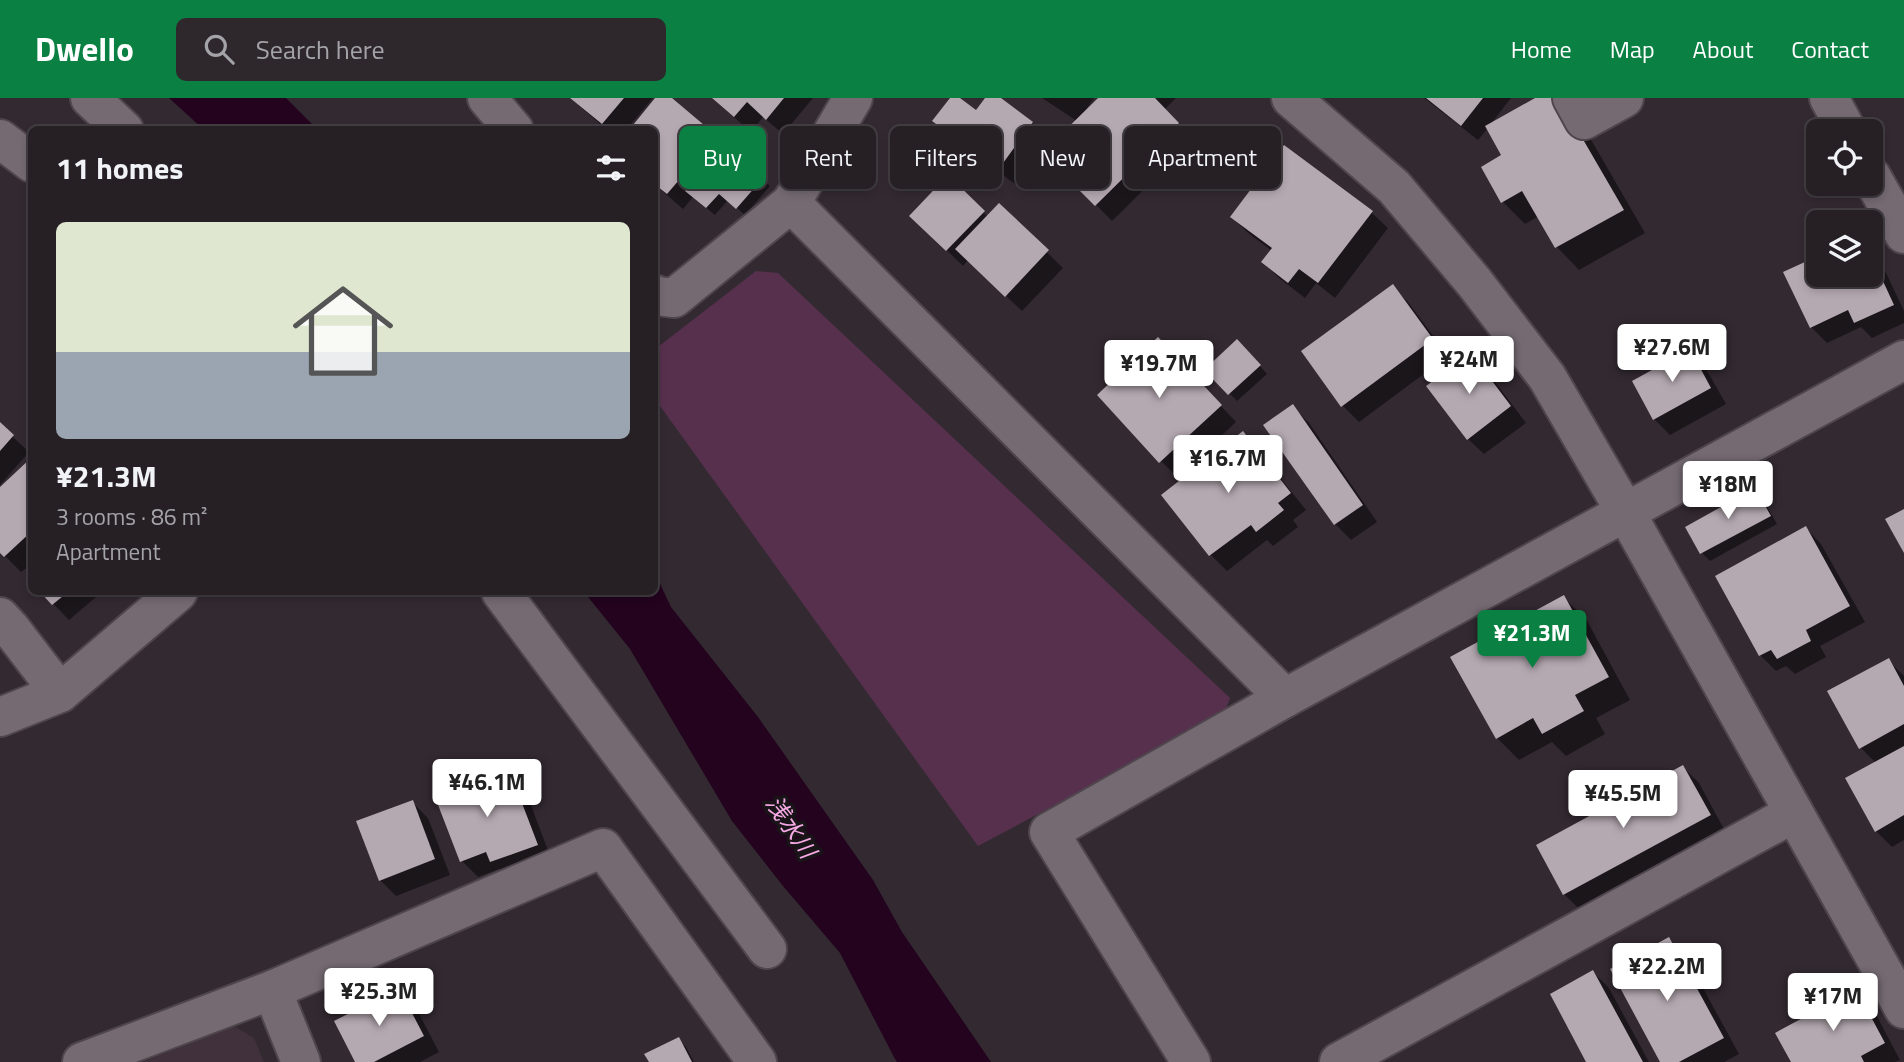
<!DOCTYPE html>
<html lang="en">
<head>
<meta charset="utf-8">
<style>
	:root { --surface:#262025; --page:#2e282d; --text:#f1f3f6; --muted:#a4a3a7; --line:#423e42; --accent:#0b8043 }
	body { margin:0; font-family:"Titillium Web","Noto Sans JP",sans-serif; background:var(--page); color:var(--text); height:100vh; display:flex; flex-direction:column; font-size:26px; white-space:nowrap }
	* { box-sizing:border-box; margin:0 }
	p { font-size:23px; color:var(--muted) }
	.icon { flex:none; width:38px; height:38px; fill:none; stroke:currentColor; stroke-width:2; stroke-linecap:round; stroke-linejoin:round }
	.map { position:relative; flex:1; overflow:hidden }
	.details { position:absolute; left:28px; top:28px; width:630px; height:469px; display:flex; flex-direction:column; background:var(--surface); border-radius:10px; box-shadow:0 4px 10px #0003,0 0 0 2px var(--line) }
	.details>* { flex:none }
	.top-card { position:absolute; left:679px; top:28px; width:665px; height:63px; display:flex; gap:14px }
	.buttons { position:absolute; left:1806px; top:21px; display:grid; gap:14px }
	.buttons a { display:grid; place-items:center; width:77px; height:77px; border-radius:10px; background:var(--surface); box-shadow:0 4px 10px #0003,0 0 0 2px var(--line); font-size:35px }
	.price { position:absolute; translate:-50% -60px; padding:0 16px; border-radius:7px; background:#fff; color:#222; font-size:23px; line-height:46px; filter:drop-shadow(0 2px 4px #0008) }
	.price::after { content:''; position:absolute; left:50%; top:42px; width:21px; height:16px; margin-left:-10px; background:inherit; clip-path:polygon(0 0,100% 0,50% 100%) }
	.price.on { background:var(--accent); color:#fff }
	ul { padding:0; list-style:none }
	li { display:grid; align-content:center; gap:14px; height:371px; padding:0 28px }
	li+li { border-top:2px solid var(--line) }
	li span { display:grid; place-items:center; height:217px; border-radius:10px; color:#555 }
	li>.icon { margin-inline-start:auto }
	span .icon { width:126px; height:126px; fill:#fffc; stroke-width:1 }
	li b { font-size:30px }
	h2 { display:flex; justify-content:space-between; align-items:center; height:84px; padding:0 28px; font-size:30px }
	.pill { padding:0 24px; border-radius:10px; background:var(--surface); box-shadow:0 4px 10px #0003,0 0 0 2px var(--line); font-size:24px; line-height:63px }
	.pill.on { background:var(--accent); color:#fff }
	header { display:flex; align-items:center; gap:42px; box-sizing:border-box; height:98px; padding:0 35px; background:var(--accent); color:#fff }
	header strong { font-size:33px }
	nav { display:flex; gap:38px; margin-inline-start:auto; font-size:24px }
	.search { width:490px; height:63px; background:var(--page); display:flex; align-items:center; gap:18px; box-sizing:border-box; padding:0 24px; border-radius:10px; color:var(--muted); font-size:26px }
	.map>svg:first-child { display:block }
	.built { fill:#40313c }
	.green { fill:#57304e }
	.water { fill:#23031e }
	.shadow { fill:#0007 }
	.building { fill:#b5a9b1 }
	.lines { fill:none; stroke-linecap:round; stroke-linejoin:round }
	.minor-casing { stroke:#4f464d; stroke-width:42 }
	.minor { stroke:#756a72; stroke-width:38 }
	.labels { text-anchor:middle; stroke-width:7; stroke-linejoin:round; paint-order:stroke }
	.water-label { font-size:23px; font-style:italic; fill:#f6a9e5; stroke:#181417 }
</style>
</head>
<body>
<header>
<strong>Dwello</strong>
<div class="search"><svg class="icon" aria-label="search" viewBox="0 0 24 24"><circle cx="10" cy="10" r="6"/><path d="M15 15l6 6"/></svg>Search here</div>
<nav><a>Home</a><a>Map</a><a>About</a><a>Contact</a></nav>
</header>
<div class="map">
<svg width="1904" height="964" viewBox="0 0 1904 964">
	<rect width="100%" height="100%" fill="#332a31"/>
	<path class="built" d="M 234,928 L 254,940 L 264,964 L 143,964 Z"/>
	<path class="green" d="M 756,173 L 778,175 L 1230,600 L 1223,618 L 978,748 L 655,301 L 654,252 Z"/>
	<g class="water">
		<path d="M 169,0 L 286,0 L 317,31 L 203,31 Z"/>
		<path d="M 655,475 L 671,509 L 758,619 L 873,782 L 902,834 L 991,964 L 897,964 L 895,961 L 840,855 L 783,788 L 732,723 L 630,551 L 584,494 L 654,494 Z"/>
	</g>
	<g class="shadow">
		<path d="M 570,0 L 653,0 L 626,32 L 607,32 Z"/>
		<path d="M 658,0 L 669,0 L 770,88 L 745,117 L 728,102 L 715,117 L 693,99 L 683,111 L 654,86 L 654,32 Z"/>
		<path d="M 712,0 L 813,0 L 783,36 L 763,19 L 751,34 Z"/>
		<path d="M 952,0 L 957,0 L 976,15 L 987,0 L 998,0 L 1032,25 L 1048,41 L 1015,86 L 951,39 L 935,23 Z"/>
		<path d="M 1042,0 L 1094,0 L 1085,13 L 1100,0 L 1176,0 L 1164,12 L 1194,42 L 1112,123 L 1045,55 L 1077,23 Z"/>
		<path d="M 1424,0 L 1511,0 L 1490,27 L 1538,0 L 1575,14 L 1645,135 L 1579,172 L 1557,149 L 1539,118 L 1525,126 L 1503,104 L 1504,58 L 1488,30 L 1478,42 Z"/>
		<path d="M 1284,49 L 1372,115 L 1388,130 L 1335,200 L 1316,185 L 1305,200 L 1279,180 L 1263,164 L 1272,153 L 1248,135 L 1232,119 Z"/>
		<path d="M 948,80 L 988,119 L 999,107 L 1063,170 L 1022,213 L 968,162 L 963,168 L 912,118 Z"/>
		<path d="M 1871,149 L 1877,156 L 1904,213 L 1904,225 L 1872,240 L 1861,229 L 1827,245 L 1811,229 L 1786,175 L 1818,160 L 1818,177 L 1871,177 Z"/>
		<path d="M 1392,189 L 1408,204 L 1448,258 L 1359,324 L 1343,308 L 1303,253 Z"/>
		<path d="M 1245,251 L 1267,276 L 1237,303 L 1207,272 Z"/>
		<path d="M 1689,254 L 1705,269 L 1726,306 L 1670,337 L 1654,321 Z"/>
		<path d="M 1471,257 L 1487,273 L 1526,325 L 1484,356 L 1468,341 Z"/>
		<path d="M 1174,258 L 1236,324 L 1177,379 L 1161,363 Z"/>
		<path d="M 1293,309 L 1309,325 L 1377,424 L 1351,442 L 1335,426 Z"/>
		<path d="M 0,327 L 29,354 L 0,387 Z"/>
		<path d="M 1242,336 L 1258,352 L 1306,412 L 1293,422 L 1298,429 L 1273,448 L 1267,442 L 1227,473 L 1211,457 L 1163,397 Z"/>
		<path d="M 32,363 L 32,466 L 21,474 L 0,453 L 0,391 Z"/>
		<path d="M 1754,392 L 1762,400 L 1777,426 L 1710,463 L 1702,455 Z"/>
		<path d="M 1806,430 L 1821,446 L 1865,524 L 1820,548 L 1826,559 L 1795,576 L 1786,568 L 1776,573 L 1760,557 Z"/>
		<path d="M 42,494 L 102,494 L 69,522 Z"/>
		<path d="M 1563,499 L 1586,521 L 1630,602 L 1596,620 L 1605,636 L 1566,658 L 1552,644 L 1519,662 L 1497,640 Z"/>
		<path d="M 1888,562 L 1904,578 L 1904,742 L 1892,749 L 1876,733 L 1876,665 L 1861,650 Z"/>
		<path d="M 1683,669 L 1699,685 L 1725,733 L 1580,812 L 1564,796 Z"/>
		<path d="M 508,673 L 524,689 L 552,763 L 508,780 L 499,771 L 478,779 L 462,763 L 438,700 Z"/>
		<path d="M 412,704 L 428,720 L 450,777 L 396,798 L 380,782 Z"/>
		<path d="M 1669,841 L 1685,857 L 1739,956 L 1724,964 L 1662,964 Z"/>
		<path d="M 1593,874 L 1609,890 L 1649,964 L 1588,964 Z"/>
		<path d="M 399,892 L 415,908 L 439,954 L 420,964 L 357,964 Z"/>
		<path d="M 1856,893 L 1872,909 L 1900,962 L 1895,964 L 1793,964 Z"/>
		<path d="M 678,941 L 686,949 L 694,964 L 650,964 Z"/>
	</g>
	<g class="building">
		<path d="M 570,0 L 624,0 L 602,26 Z"/>
		<path d="M 655,0 L 672,0 L 717,38 L 667,96 L 654,86 L 654,32 L 629,32 Z"/>
		<path d="M 712,0 L 784,0 L 766,22 L 747,4 L 734,19 Z"/>
		<path d="M 950,0 L 960,0 L 976,12 L 985,0 L 1001,0 L 1033,24 L 998,72 L 932,23 Z"/>
		<path d="M 1098,0 L 1155,0 L 1179,25 L 1095,108 L 1042,55 Z"/>
		<path d="M 1426,0 L 1483,0 L 1461,28 Z"/>
		<path d="M 1535,0 L 1559,0 L 1624,112 L 1555,150 L 1522,93 L 1501,105 L 1481,69 L 1501,57 L 1485,28 Z"/>
		<path d="M 725,47 L 764,79 L 736,111 L 719,96 L 706,110 L 685,93 Z"/>
		<path d="M 1284,47 L 1373,113 L 1318,185 L 1299,171 L 1288,185 L 1261,164 L 1272,150 L 1230,119 Z"/>
		<path d="M 948,77 L 985,113 L 946,153 L 909,118 Z"/>
		<path d="M 999,105 L 1049,152 L 1005,199 L 955,151 Z"/>
		<path d="M 1871,157 L 1894,207 L 1854,225 L 1848,212 L 1810,230 L 1783,174 L 1818,158 L 1818,177 L 1871,177 Z"/>
		<path d="M 1393,186 L 1433,241 L 1341,309 L 1301,253 Z"/>
		<path d="M 1158,239 L 1222,307 L 1159,365 L 1097,297 Z"/>
		<path d="M 1237,241 L 1261,267 L 1228,297 L 1204,272 Z"/>
		<path d="M 1690,251 L 1711,290 L 1653,322 L 1632,283 Z"/>
		<path d="M 1471,255 L 1511,308 L 1467,342 L 1426,288 Z"/>
		<path d="M 1293,306 L 1363,407 L 1334,427 L 1263,327 Z"/>
		<path d="M 0,324 L 14,337 L 0,353 Z"/>
		<path d="M 1243,333 L 1291,395 L 1278,405 L 1284,412 L 1256,434 L 1251,427 L 1209,458 L 1161,397 Z"/>
		<path d="M 32,359 L 32,433 L 4,459 L 0,455 L 0,389 Z"/>
		<path d="M 1755,390 L 1771,418 L 1700,456 L 1685,429 Z"/>
		<path d="M 1904,411 L 1904,455 L 1885,421 Z"/>
		<path d="M 1806,428 L 1850,508 L 1806,532 L 1811,543 L 1777,561 L 1771,552 L 1759,558 L 1715,478 Z"/>
		<path d="M 40,494 L 68,494 L 52,507 Z"/>
		<path d="M 1564,497 L 1609,579 L 1575,597 L 1584,613 L 1542,636 L 1533,620 L 1496,641 L 1450,559 Z"/>
		<path d="M 1889,560 L 1904,588 L 1904,626 L 1859,651 L 1827,593 Z"/>
		<path d="M 1904,648 L 1904,717 L 1875,734 L 1845,680 Z"/>
		<path d="M 1683,667 L 1711,717 L 1563,797 L 1536,747 Z"/>
		<path d="M 509,671 L 538,747 L 490,764 L 486,754 L 460,764 L 435,699 Z"/>
		<path d="M 413,702 L 435,761 L 379,783 L 356,723 Z"/>
		<path d="M 1669,839 L 1724,940 L 1679,964 L 1660,964 L 1610,871 Z"/>
		<path d="M 1593,872 L 1643,964 L 1586,964 L 1550,896 Z"/>
		<path d="M 399,890 L 424,938 L 374,964 L 355,964 L 334,923 Z"/>
		<path d="M 1856,891 L 1885,945 L 1861,958 L 1864,964 L 1791,964 L 1775,935 Z"/>
		<path d="M 679,939 L 692,964 L 649,964 L 644,956 Z"/>
	</g>
	<g class="lines">
		<defs>
			<g id="minor">
				<path d="M 90,0 L 124,32"/>
				<path d="M 487,0 L 514,32"/>
				<path d="M 853,0 L 791,105 L 1285,600"/>
				<path d="M 1291,0 L 1394,89 L 1474,184 L 1547,279 L 1626,415 L 1904,911"/>
				<path d="M 1572,0 L 1584,22 L 1624,0"/>
				<path d="M 1829,0 L 1847,33"/>
				<path d="M 0,41 L 32,65"/>
				<path d="M 1871,78 L 1904,136"/>
				<path d="M 654,196 L 656,198 L 674,200 L 791,105"/>
				<path d="M 501,494 L 767,851"/>
				<path d="M 0,519 L 11,531 L 60,595"/>
				<path d="M 0,619 L 60,595 L 178,494"/>
				<path d="M 272,892 L 301,964"/>
				<path d="M 82,964 L 272,892 L 603,750 L 757,964"/>
				<path d="M 1191,964 L 1049,734 L 1285,600 L 1904,262"/>
				<path d="M 1339,964 L 1794,715"/>
			</g>
		</defs>
		<use href="#minor" class="minor-casing"/>
		<use href="#minor" class="minor"/>
	</g>
	<g class="labels">
		<g class="water-label">
			<text transform="translate(791 729) rotate(56)" y="8">浅水川</text>
		</g>
	</g>
</svg>
<div class="buttons">
<a><svg class="icon" aria-label="locate" viewBox="0 0 24 24"><circle cx="12" cy="12" r="6"/><path d="M12 2v4M12 18v4M2 12h4M18 12h4"/></svg></a>
<a><svg class="icon" aria-label="layers" viewBox="0 0 24 24"><path d="M12 4l9 5-9 5-9-5zM3 14l9 5 9-5"/></svg></a>
</div>
<b class="price" style="left:1672px;top:286px">¥27.6M</b>
<b class="price" style="left:1469px;top:298px">¥24M</b>
<b class="price" style="left:1159px;top:302px">¥19.7M</b>
<b class="price" style="left:1228px;top:397px">¥16.7M</b>
<b class="price" style="left:1728px;top:423px">¥18M</b>
<b class="price on" style="left:1532px;top:572px">¥21.3M</b>
<b class="price" style="left:487px;top:721px">¥46.1M</b>
<b class="price" style="left:1623px;top:732px">¥45.5M</b>
<b class="price" style="left:1667px;top:905px">¥22.2M</b>
<b class="price" style="left:379px;top:930px">¥25.3M</b>
<b class="price" style="left:1833px;top:935px">¥17M</b>
<div class="top-card">
<a class="pill on">Buy</a>
<a class="pill">Rent</a>
<a class="pill">Filters</a>
<a class="pill">New</a>
<a class="pill">Apartment</a>
</div>
<section class="details">
<h2>11 homes<svg class="icon" aria-label="filters" viewBox="0 0 24 24"><path d="M4 7h16M4 17h16"/><circle cx="9" cy="7" r="2"/><circle cx="15" cy="17" r="2"/></svg></h2>
<ul>
<li><span style="background:linear-gradient(#dfe7d0 60%,#9aa5b1 0)"><svg class="icon" aria-label="home" viewBox="0 0 24 24"><path d="M3 11l9-7 9 7M6 9v11h12V9"/></svg></span><div><b>¥21.3M</b><p>3 rooms · 86 m²</p><p>Apartment</p></div></li>
</ul>
</section>
</div>
</body>
</html>
